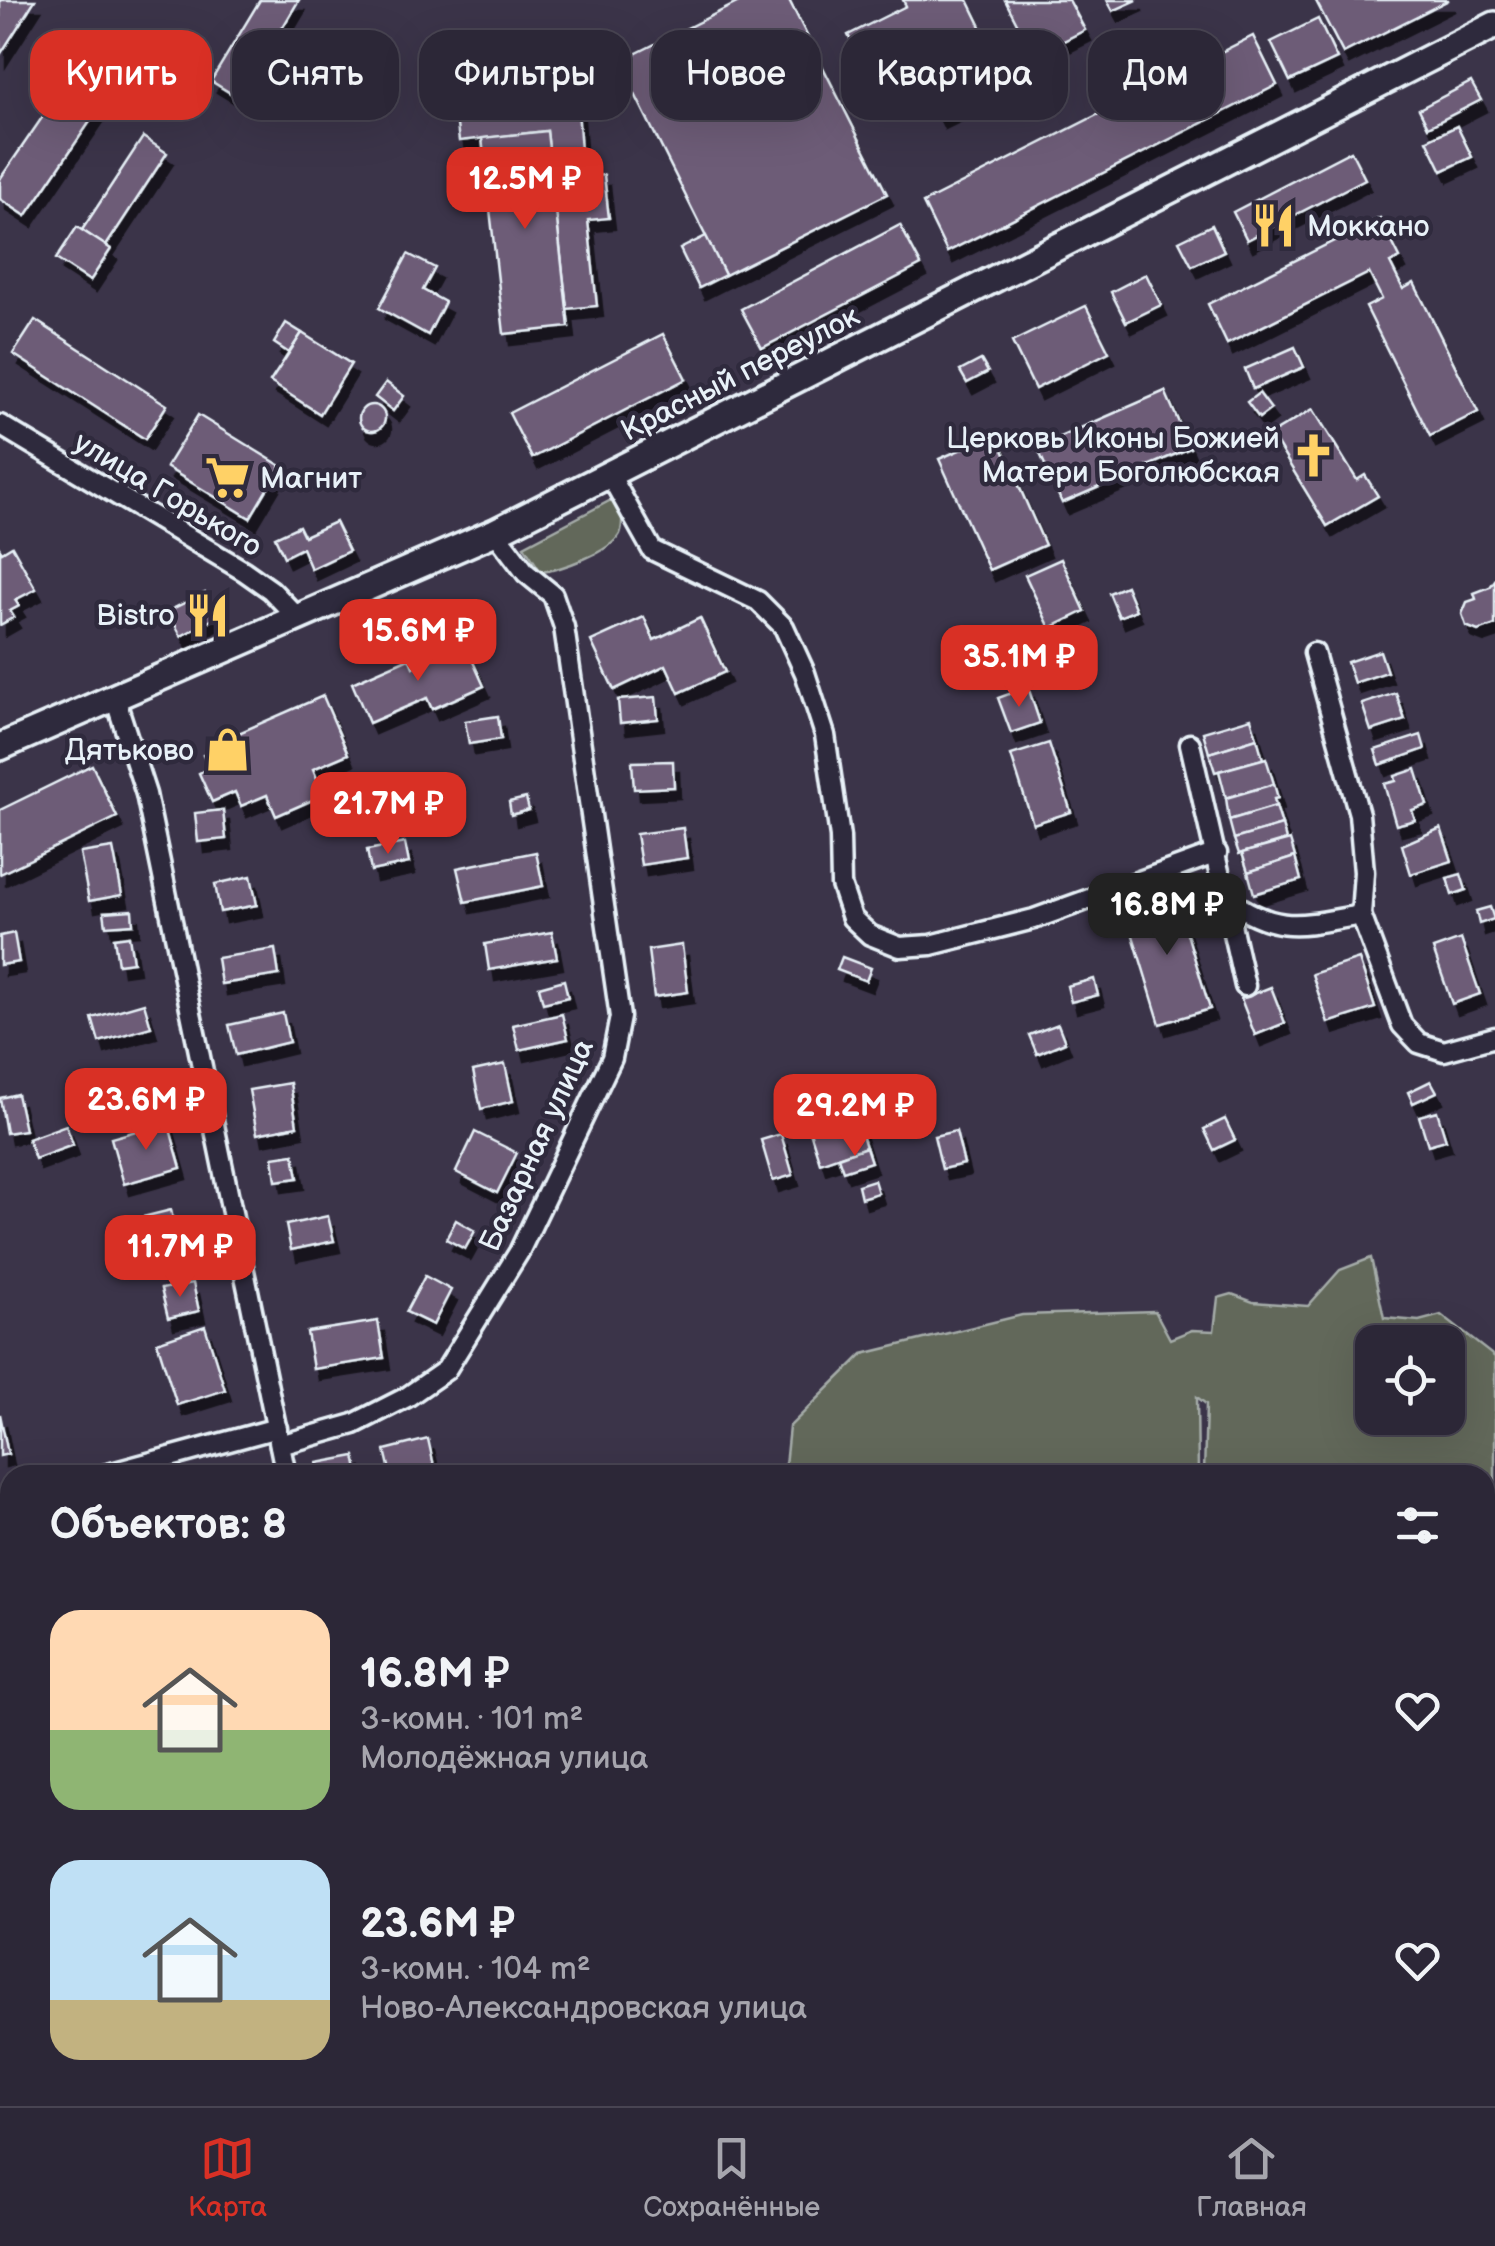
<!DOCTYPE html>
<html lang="ru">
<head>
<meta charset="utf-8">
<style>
	:root { --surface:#2c2737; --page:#383342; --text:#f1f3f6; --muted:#a6a5ad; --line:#484452; --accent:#d93025 }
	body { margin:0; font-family:"Balsamiq Sans",sans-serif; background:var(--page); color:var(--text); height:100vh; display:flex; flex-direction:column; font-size:38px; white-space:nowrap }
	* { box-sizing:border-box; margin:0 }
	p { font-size:32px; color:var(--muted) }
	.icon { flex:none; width:55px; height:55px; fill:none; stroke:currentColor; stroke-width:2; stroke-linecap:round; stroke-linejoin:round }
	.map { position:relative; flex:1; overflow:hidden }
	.side { position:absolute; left:0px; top:1465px; width:1495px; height:642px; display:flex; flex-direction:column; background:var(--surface); border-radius:30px 30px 0 0; box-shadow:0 10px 40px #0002,0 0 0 2px var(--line) }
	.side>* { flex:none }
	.top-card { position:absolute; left:30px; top:30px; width:1435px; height:90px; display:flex; gap:20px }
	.fabs { position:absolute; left:1355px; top:1325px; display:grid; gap:20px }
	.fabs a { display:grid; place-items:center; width:110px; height:110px; border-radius:20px; background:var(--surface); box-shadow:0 10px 40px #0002,0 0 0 2px var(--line); font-size:50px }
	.price { position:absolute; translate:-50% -85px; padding:0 22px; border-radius:20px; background:var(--accent); color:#fff; font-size:32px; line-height:65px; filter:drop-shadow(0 2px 5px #0008) }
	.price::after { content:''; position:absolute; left:50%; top:60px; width:30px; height:22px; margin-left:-15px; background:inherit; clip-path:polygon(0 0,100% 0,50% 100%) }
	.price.active { background:#222; color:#fff }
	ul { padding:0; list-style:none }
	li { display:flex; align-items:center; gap:30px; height:250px; padding:0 50px }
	li span { display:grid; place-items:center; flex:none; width:280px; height:200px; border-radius:30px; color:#555 }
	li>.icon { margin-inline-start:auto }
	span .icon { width:120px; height:120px; fill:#fffc; stroke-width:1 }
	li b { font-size:42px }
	h2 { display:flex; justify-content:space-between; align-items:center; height:120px; padding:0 50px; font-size:42px }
	.tag { padding:0 35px; border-radius:30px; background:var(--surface); box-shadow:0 10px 40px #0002,0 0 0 2px var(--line); font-size:35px; line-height:90px }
	.tag.active { background:var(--accent); color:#fff }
	.tab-bar { display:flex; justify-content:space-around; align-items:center; height:140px; border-top:2px solid var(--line); background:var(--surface); font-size:28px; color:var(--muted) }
	.tab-bar a { display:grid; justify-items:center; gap:5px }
	.tab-bar .active { color:var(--accent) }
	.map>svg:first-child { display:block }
	.green { fill:#62685a; stroke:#a5aca9; stroke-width:2.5; fill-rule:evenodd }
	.building { fill:#6d5c77; stroke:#e8f1f8; stroke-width:2.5; filter:url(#shadow) }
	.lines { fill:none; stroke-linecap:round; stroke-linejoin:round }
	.minor-casing { stroke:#e8f1f8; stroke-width:25 }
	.secondary-casing { stroke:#e8f1f8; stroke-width:32 }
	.minor { stroke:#2f2a3d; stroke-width:18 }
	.secondary { stroke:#2f2a3d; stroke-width:25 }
	.labels { text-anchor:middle; stroke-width:9; stroke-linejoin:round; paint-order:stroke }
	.poi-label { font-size:30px; fill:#e8f1f8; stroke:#2f2a3d; text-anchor:end }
	.street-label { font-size:30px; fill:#e8f1f8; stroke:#2f2a3d }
</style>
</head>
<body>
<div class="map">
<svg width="1495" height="2106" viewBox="0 0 1495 2106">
	<defs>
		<filter id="shadow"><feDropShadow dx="6" dy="11" stdDeviation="0" flood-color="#0009"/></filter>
	</defs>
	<rect width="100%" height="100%" fill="#3b3449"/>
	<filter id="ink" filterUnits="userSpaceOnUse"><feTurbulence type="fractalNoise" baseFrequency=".01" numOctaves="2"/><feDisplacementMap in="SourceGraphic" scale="20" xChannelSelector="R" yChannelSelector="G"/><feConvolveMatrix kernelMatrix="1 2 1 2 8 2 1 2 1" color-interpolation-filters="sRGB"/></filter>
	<g filter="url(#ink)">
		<g class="green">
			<path d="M 613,499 L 622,510 C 622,517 623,528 620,534 C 611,552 559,570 541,572 L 524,546 Z"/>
			<path d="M 1371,1258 L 1384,1318 L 1419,1321 L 1441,1315 L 1495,1357 L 1495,1773 L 1485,1773 L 1485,1475 L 1204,1475 L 1206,1404 L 1197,1397 L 1198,1475 L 784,1475 L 789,1427 L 863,1354 L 1022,1315 L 1155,1311 L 1170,1339 L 1192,1330 L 1214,1331 L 1218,1298 L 1232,1294 L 1253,1302 L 1308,1306 L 1340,1270 ZM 1372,1342 L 1448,1342 L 1448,1418 L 1372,1418 Z"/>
			<path d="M 1495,1777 L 1495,1911 L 1485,1918 L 1485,1778 Z"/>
			<path d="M 1495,1974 L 1492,2051 L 1485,2068 L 1485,1980 Z"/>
			<path d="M 844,2098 L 1467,2098 L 1468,2106 L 848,2106 Z"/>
		</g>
		<g class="building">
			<path d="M 0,0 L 35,0 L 0,55 Z"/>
			<path d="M 260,0 L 299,0 L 271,47 L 276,50 L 245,102 L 211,81 Z"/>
			<path d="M 743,0 L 789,0 L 887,194 L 725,275 L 619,62 Z"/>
			<path d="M 903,0 L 968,0 L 1009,84 L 939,118 L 906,50 L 865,70 L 848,35 L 906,6 Z"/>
			<path d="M 1005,0 L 1069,0 L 1085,30 L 1034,56 Z"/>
			<path d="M 1107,0 L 1137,0 L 1113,11 Z"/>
			<path d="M 1318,0 L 1449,0 L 1343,53 L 1316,1 Z"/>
			<path d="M 1318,19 L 1337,59 L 1290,81 L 1271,42 Z"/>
			<path d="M 1253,36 L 1277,85 L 947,252 L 923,203 Z"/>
			<path d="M 574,70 L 577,96 L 545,99 L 542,74 Z"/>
			<path d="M 74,71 L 108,95 L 26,216 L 0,199 L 0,179 Z"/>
			<path d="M 1471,82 L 1481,100 L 1428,127 L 1419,109 Z"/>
			<path d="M 577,96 L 583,178 L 604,175 L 609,218 L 588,220 L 597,306 L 567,309 L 547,131 L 459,141 L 455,109 Z"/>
			<path d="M 1457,126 L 1472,157 L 1442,171 L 1427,140 Z"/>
			<path d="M 547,131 L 569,327 L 504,334 L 482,138 Z"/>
			<path d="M 143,137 L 167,153 L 106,246 L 82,230 Z"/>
			<path d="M 1351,151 L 1365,179 L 1247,240 L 1233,212 Z"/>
			<path d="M 1380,218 L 1400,258 L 1390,263 L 1403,289 L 1414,283 L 1478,412 L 1430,436 L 1366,307 L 1382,299 L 1369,273 L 1227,344 L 1208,304 Z"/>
			<path d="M 900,225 L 921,265 L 762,348 L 741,309 Z"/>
			<path d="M 1212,225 L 1224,251 L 1192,266 L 1179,241 Z"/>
			<path d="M 77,227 L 111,249 L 90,281 L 56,259 Z"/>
			<path d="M 706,236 L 725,275 L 699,288 L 680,249 Z"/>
			<path d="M 408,254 L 435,268 L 423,290 L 445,302 L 428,335 L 379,308 Z"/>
			<path d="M 1146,274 L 1161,305 L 1126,322 L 1111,292 Z"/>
			<path d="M 1086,306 L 1109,352 L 1035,389 L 1012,342 Z"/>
			<path d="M 35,320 L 167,405 L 145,439 L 13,354 Z"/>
			<path d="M 286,323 L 302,333 L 289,353 L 274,343 Z"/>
			<path d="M 302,333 L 351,364 L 320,414 L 270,382 Z"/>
			<path d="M 663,334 L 686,379 L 532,458 L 509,413 Z"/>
			<path d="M 1295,347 L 1304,367 L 1253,389 L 1245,369 Z"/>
			<path d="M 981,360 L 988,372 L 967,383 L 960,371 Z"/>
			<path d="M 386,382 L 404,396 L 393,411 L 375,397 Z"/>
			<path d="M 1165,391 L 1190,448 L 1062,503 L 1037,447 Z"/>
			<path d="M 1259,393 L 1271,409 L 1259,418 L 1247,402 Z"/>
			<circle cx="372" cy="418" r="13"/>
			<path d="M 1313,409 L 1357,480 L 1365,475 L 1378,496 L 1327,526 L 1271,434 Z"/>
			<path d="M 198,415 L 281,466 L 250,518 L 166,467 Z"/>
			<path d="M 996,434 L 1045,545 L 989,570 L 939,459 Z"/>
			<path d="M 335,522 L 349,551 L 311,569 L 302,548 L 284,557 L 275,537 L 299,526 L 304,536 Z"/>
			<path d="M 12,546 L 36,589 L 15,600 L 19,606 L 10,611 L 14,617 L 0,625 L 0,549 L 2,552 Z"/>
			<path d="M 1061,559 L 1085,611 L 1050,628 L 1025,575 Z"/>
			<path d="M 1495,580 L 1495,625 L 1478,631 L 1466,626 L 1462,614 L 1467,602 L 1476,599 L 1474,593 L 1490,587 Z"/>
			<path d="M 1126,586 L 1136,610 L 1119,617 L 1109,593 Z"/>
			<path d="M 205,593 L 217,617 L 181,636 L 168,611 Z"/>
			<path d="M 644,617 L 654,640 L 700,618 L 725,672 L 679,693 L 666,665 L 614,690 L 591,641 Z"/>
			<path d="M 465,644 L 484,686 L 432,709 L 427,698 L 369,723 L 352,683 L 409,658 L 413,667 Z"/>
			<path d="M 1380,651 L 1387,672 L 1354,683 L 1347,662 Z"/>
			<path d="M 1028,687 L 1040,723 L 1011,733 L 998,698 Z"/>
			<path d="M 1396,693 L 1405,720 L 1371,731 L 1362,704 Z"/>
			<path d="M 323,696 L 348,754 L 313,769 L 324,795 L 276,816 L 267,795 L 241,806 L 235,792 L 212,802 L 199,773 L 209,768 L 203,755 L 211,751 L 209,746 Z"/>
			<path d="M 656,697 L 658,719 L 620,723 L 618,700 Z"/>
			<path d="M 498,716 L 501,739 L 469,744 L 465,721 Z"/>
			<path d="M 1251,718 L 1257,738 L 1209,753 L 1203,732 Z"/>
			<path d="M 1421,735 L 1425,749 L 1380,765 L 1375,750 Z"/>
			<path d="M 1257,738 L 1263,759 L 1215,772 L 1209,753 Z"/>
			<path d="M 1049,743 L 1071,812 L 1033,824 L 1011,755 Z"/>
			<path d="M 1266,758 L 1274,784 L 1226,798 L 1219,771 Z"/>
			<path d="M 673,761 L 674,787 L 634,789 L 632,762 Z"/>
			<path d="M 92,765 L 117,817 L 0,874 L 0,810 Z"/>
			<path d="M 1416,769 L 1427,805 L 1412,810 L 1415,820 L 1396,825 L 1384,784 L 1396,781 L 1395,776 Z"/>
			<path d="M 1274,784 L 1278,798 L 1274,799 L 1276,806 L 1229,820 L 1226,798 Z"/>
			<path d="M 526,798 L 529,810 L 511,815 L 509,802 Z"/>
			<path d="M 1276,806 L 1282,825 L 1234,839 L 1229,820 Z"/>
			<path d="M 223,810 L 226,839 L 198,842 L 195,813 Z"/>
			<path d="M 1282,825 L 1286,840 L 1239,854 L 1234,839 Z"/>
			<path d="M 683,828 L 687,858 L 641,865 L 636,834 Z"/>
			<path d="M 1441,828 L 1452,861 L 1411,874 L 1402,845 Z"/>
			<path d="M 1290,840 L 1295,857 L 1248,872 L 1242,853 Z"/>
			<path d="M 405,843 L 409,863 L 371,871 L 367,850 Z"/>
			<path d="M 113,848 L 122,895 L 89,901 L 80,853 Z"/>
			<path d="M 536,852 L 543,886 L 465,902 L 457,868 Z"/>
			<path d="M 1295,857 L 1301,880 L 1254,894 L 1248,872 Z"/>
			<path d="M 1461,874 L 1466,890 L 1452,895 L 1447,878 Z"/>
			<path d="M 251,876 L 257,905 L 220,912 L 215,884 Z"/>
			<path d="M 1174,891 L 1210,1009 L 1160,1024 L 1124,906 Z"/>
			<path d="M 1490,907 L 1494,919 L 1479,924 L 1476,911 Z"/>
			<path d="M 132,910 L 133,924 L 106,926 L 104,912 Z"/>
			<path d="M 552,932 L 557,958 L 489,970 L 485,944 Z"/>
			<path d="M 14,933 L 19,962 L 0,965 L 0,936 Z"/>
			<path d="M 129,936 L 133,962 L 118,964 L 114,938 Z"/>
			<path d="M 1461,939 L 1480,994 L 1452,1004 L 1433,949 Z"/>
			<path d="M 682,945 L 688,992 L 654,997 L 648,950 Z"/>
			<path d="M 275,949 L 279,975 L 221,984 L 217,958 Z"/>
			<path d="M 842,957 L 871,968 L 866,981 L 837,970 Z"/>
			<path d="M 1359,959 L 1375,1008 L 1328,1023 L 1312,974 Z"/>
			<path d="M 1094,979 L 1098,995 L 1071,1002 L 1067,986 Z"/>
			<path d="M 564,980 L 568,997 L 543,1003 L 539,987 Z"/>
			<path d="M 1271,987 L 1285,1023 L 1255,1035 L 1241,999 Z"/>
			<path d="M 144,1003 L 151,1027 L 99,1042 L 92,1018 Z"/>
			<path d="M 283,1013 L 289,1042 L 236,1055 L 229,1025 Z"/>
			<path d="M 562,1014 L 568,1039 L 519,1050 L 513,1025 Z"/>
			<path d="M 1058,1024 L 1065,1042 L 1037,1054 L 1029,1035 Z"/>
			<path d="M 505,1064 L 513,1101 L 481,1109 L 473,1071 Z"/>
			<path d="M 154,1074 L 159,1096 L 118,1106 L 113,1084 Z"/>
			<path d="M 1431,1081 L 1437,1092 L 1413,1103 L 1408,1092 Z"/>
			<path d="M 290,1083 L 297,1126 L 257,1134 L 249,1090 Z"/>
			<path d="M 17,1094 L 25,1130 L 6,1133 L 0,1098 Z"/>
			<path d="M 1437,1111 L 1446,1140 L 1428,1145 L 1419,1116 Z"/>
			<path d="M 855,1113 L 866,1147 L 820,1163 L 809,1128 Z"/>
			<path d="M 1225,1119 L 1235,1140 L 1214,1150 L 1204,1129 Z"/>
			<path d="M 168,1122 L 181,1168 L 124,1184 L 111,1138 Z"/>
			<path d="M 66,1125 L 73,1145 L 35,1159 L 28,1139 Z"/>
			<path d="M 956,1131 L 964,1164 L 942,1169 L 934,1136 Z"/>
			<path d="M 475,1132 L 517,1153 L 497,1193 L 456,1172 Z"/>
			<path d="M 781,1134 L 793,1175 L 773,1181 L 761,1140 Z"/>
			<path d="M 866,1147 L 871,1162 L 843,1171 L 838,1157 Z"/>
			<path d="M 294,1154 L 298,1178 L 276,1181 L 273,1157 Z"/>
			<path d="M 874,1180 L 878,1193 L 861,1198 L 858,1185 Z"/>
			<path d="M 171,1210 L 176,1232 L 140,1240 L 135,1219 Z"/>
			<path d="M 328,1216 L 334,1241 L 291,1250 L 286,1225 Z"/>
			<path d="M 456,1220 L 475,1231 L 465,1249 L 446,1239 Z"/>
			<path d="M 425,1276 L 451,1290 L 433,1325 L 406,1312 Z"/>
			<path d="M 193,1283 L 199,1311 L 168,1318 L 161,1289 Z"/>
			<path d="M 378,1321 L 384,1358 L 313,1369 L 307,1332 Z"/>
			<path d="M 205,1326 L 225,1390 L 177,1405 L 157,1342 Z"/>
			<path d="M 0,1414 L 8,1454 L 0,1456 Z"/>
			<path d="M 428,1439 L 436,1475 L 391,1475 L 385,1450 Z"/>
			<path d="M 355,1456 L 359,1475 L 320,1475 L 317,1463 Z"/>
			<path d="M 20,2098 L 43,2098 L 45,2106 L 22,2106 Z"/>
			<path d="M 313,2098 L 360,2098 L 362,2106 L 315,2106 Z"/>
		</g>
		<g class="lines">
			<defs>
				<g id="minor">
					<path d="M 0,425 L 244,571 L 271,590 L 299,619"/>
					<path d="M 610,475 L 652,550 L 758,601 L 784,627 L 805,673 L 825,735 L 840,837 L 841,885 L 852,918 L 870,935 L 900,947 L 931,945 L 1034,919 L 1217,853"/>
					<path d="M 1314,653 L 1359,814 L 1364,872 L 1361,915 L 1402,1025 L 1419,1043 L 1444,1051 L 1495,1037"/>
					<path d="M 115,698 L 146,794 L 286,1475"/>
					<path d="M 1190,744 L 1245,986"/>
					<path d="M 1226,898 C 1278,935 1301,925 1361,915"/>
					<path d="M 280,1445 L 354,1424 L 407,1397 L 446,1370 L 519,1252 L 612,1058 L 620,1017 L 564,627 L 553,595 L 526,573 L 495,532"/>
					<path d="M 104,1475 L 277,1428"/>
					<path d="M 0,1501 L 10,1499"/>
					<path d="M 406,2098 L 408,2106"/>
				</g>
				<path id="secondary" d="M 0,747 L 495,532 L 1495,25"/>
			</defs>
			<use href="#minor" class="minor-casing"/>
			<use href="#secondary" class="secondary-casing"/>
			<use href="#minor" class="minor"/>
			<use href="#secondary" class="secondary"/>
		</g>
	</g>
	<defs>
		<symbol id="restaurant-bare" viewBox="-9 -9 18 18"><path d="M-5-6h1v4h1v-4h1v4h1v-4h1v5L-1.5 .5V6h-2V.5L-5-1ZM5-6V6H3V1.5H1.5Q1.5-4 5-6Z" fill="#ffd166" stroke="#2f2a3d" stroke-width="2.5" paint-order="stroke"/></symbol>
		<symbol id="church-bare" viewBox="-9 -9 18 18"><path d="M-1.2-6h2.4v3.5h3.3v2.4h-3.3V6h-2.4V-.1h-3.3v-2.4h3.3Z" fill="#ffd166" stroke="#2f2a3d" stroke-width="2.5" paint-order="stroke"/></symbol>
		<symbol id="supermarket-bare" viewBox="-9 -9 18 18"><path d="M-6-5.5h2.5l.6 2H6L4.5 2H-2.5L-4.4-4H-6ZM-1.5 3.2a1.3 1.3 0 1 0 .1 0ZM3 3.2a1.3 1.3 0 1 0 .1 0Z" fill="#ffd166" stroke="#2f2a3d" stroke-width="2.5" paint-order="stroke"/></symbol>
		<symbol id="shop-bare" viewBox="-9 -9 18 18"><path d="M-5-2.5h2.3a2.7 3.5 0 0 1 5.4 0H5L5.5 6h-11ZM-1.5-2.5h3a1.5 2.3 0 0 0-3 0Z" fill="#ffd166" stroke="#2f2a3d" stroke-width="2.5" paint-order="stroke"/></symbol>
	</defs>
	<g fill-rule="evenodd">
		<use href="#restaurant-bare" x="1242" y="194" width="63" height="63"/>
		<use href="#church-bare" x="1282" y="424" width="63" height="63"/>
		<use href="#supermarket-bare" x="196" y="446" width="63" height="63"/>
		<use href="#restaurant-bare" x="176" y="584" width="63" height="63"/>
		<use href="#shop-bare" x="196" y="718" width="63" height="63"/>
	</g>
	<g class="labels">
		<g class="poi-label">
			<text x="1307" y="236" text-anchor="start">Моккано</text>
			<text x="1280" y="448">Церковь Иконы Божией<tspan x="1280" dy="34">Матери Боголюбская</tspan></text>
			<text x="260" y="488" text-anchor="start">Магнит</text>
			<text x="175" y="625">Bistro</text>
			<text x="194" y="760">Дятьково</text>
		</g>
		<g class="street-label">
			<text transform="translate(740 373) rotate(-27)" y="10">Красный переулок</text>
			<text transform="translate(168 494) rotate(31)" y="10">улица Горького</text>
			<text transform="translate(536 1145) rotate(-65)" y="10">Базарная улица</text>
		</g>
	</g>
</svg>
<div class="fabs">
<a><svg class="icon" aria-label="locate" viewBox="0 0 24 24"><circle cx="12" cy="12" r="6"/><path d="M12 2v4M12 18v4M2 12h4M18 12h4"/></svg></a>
</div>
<b class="price" style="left:525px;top:232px">12.5M ₽</b>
<b class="price" style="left:418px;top:684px">15.6M ₽</b>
<b class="price" style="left:1019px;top:710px">35.1M ₽</b>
<b class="price" style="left:388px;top:857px">21.7M ₽</b>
<b class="price active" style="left:1167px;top:958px">16.8M ₽</b>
<b class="price" style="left:146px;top:1153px">23.6M ₽</b>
<b class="price" style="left:855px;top:1159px">29.2M ₽</b>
<b class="price" style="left:180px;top:1300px">11.7M ₽</b>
<div class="top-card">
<a class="tag active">Купить</a>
<a class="tag">Снять</a>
<a class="tag">Фильтры</a>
<a class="tag">Новое</a>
<a class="tag">Квартира</a>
<a class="tag">Дом</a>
</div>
<section class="side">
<h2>Объектов: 8<svg class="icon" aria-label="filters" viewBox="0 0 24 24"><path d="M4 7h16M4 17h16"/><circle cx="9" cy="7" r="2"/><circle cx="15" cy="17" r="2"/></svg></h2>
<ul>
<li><span style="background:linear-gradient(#ffd9b3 60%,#8fb573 0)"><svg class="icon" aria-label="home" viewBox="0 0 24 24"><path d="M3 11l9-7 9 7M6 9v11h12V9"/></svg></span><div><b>16.8M ₽</b><p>3-комн. · 101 m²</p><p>Молодёжная улица</p></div><svg class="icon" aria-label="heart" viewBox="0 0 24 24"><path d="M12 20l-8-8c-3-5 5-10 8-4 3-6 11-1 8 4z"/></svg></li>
<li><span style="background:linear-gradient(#bfe0f5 70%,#c2b280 0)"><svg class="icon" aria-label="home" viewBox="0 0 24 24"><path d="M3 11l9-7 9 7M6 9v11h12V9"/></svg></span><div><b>23.6M ₽</b><p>3-комн. · 104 m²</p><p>Ново-Александровская улица</p></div><svg class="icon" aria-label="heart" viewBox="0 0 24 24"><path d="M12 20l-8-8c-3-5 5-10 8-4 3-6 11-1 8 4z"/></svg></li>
</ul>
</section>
</div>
<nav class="tab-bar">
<a class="active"><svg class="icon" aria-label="map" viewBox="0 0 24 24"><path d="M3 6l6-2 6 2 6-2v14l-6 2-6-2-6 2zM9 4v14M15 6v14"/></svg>Карта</a>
<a><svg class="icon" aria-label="saved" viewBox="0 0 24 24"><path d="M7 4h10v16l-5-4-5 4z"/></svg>Сохранённые</a>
<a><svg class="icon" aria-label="home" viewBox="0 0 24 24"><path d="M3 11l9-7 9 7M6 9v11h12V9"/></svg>Главная</a>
</nav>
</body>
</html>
